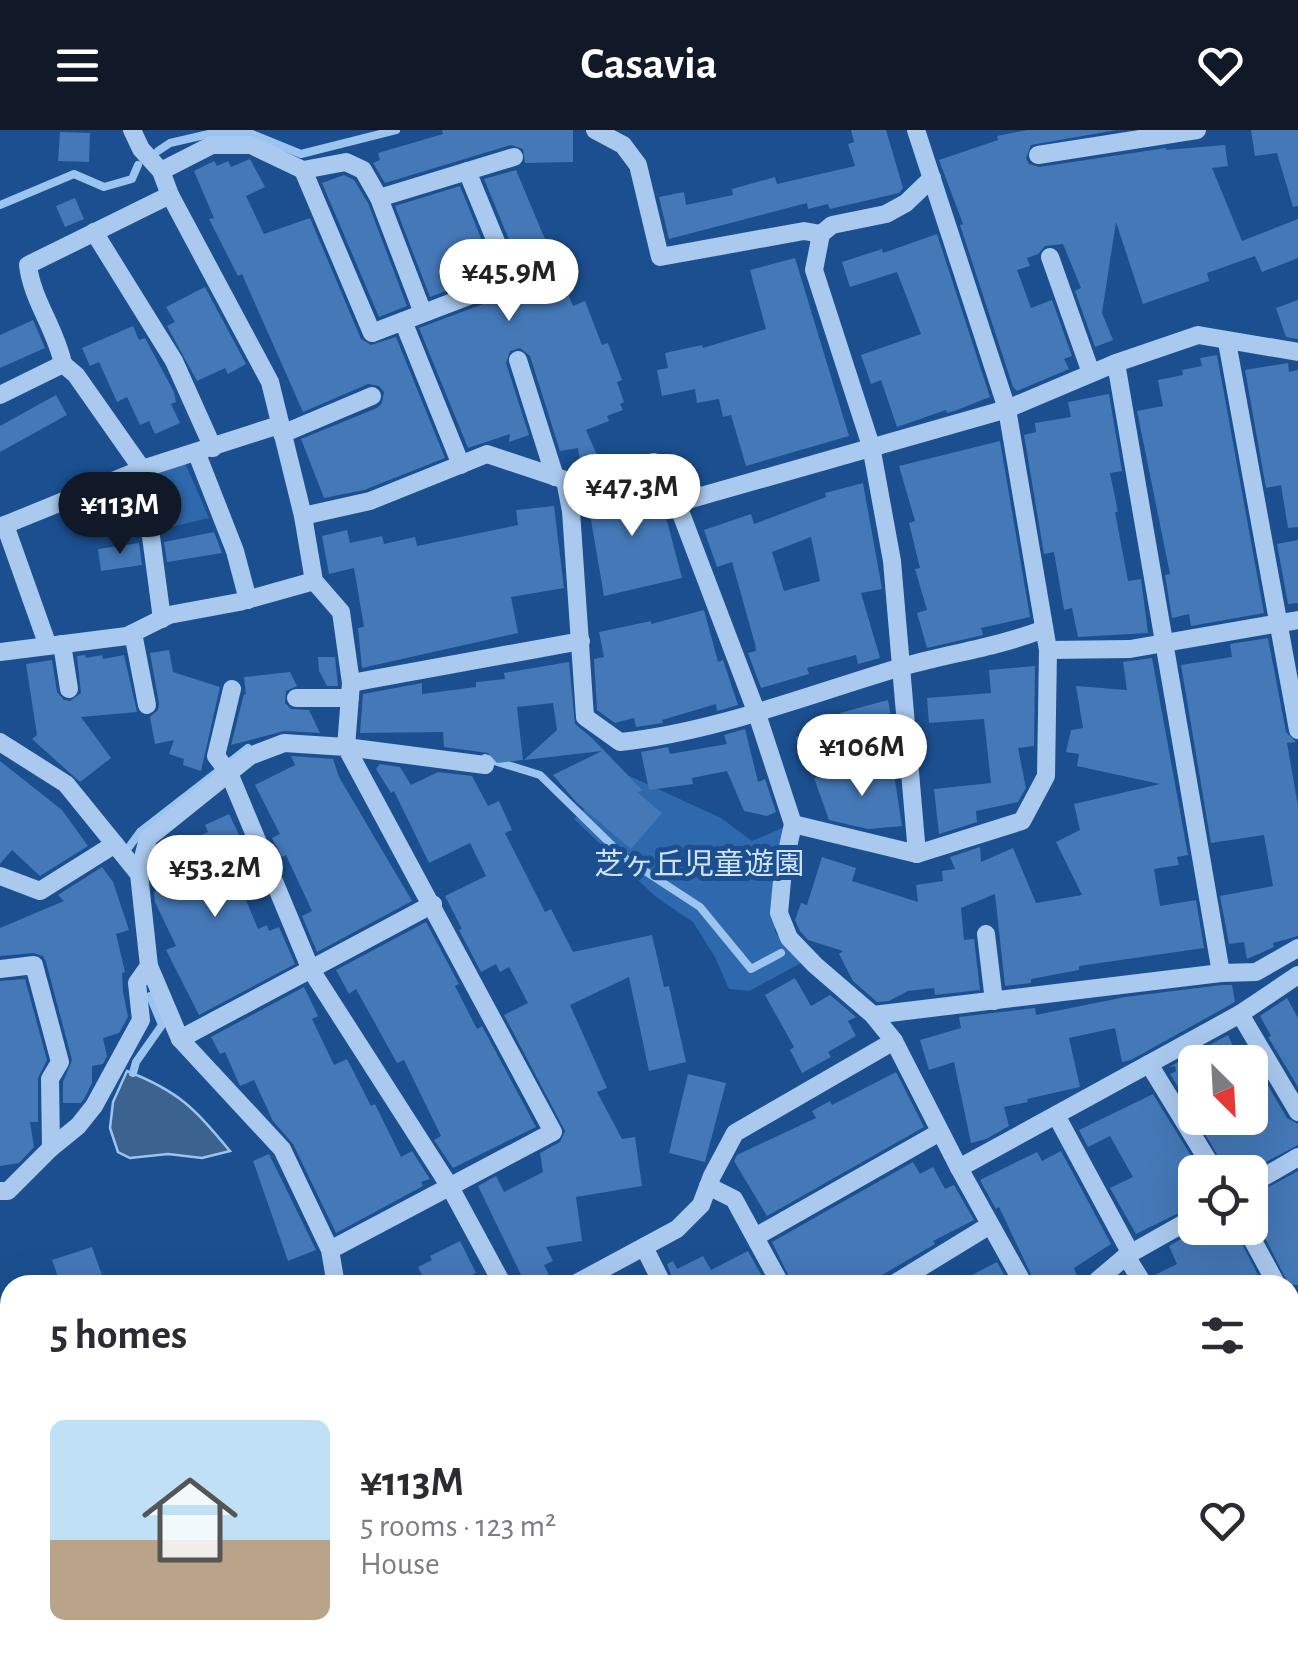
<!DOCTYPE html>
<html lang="en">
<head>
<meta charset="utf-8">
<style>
	:root { --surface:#fff; --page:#f2f2f3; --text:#2b2b33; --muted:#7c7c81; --accent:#111827 }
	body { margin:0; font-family:"Alegreya Sans","Noto Sans JP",sans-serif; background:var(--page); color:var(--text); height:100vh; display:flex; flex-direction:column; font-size:38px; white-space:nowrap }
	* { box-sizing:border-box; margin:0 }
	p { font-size:32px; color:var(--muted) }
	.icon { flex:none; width:55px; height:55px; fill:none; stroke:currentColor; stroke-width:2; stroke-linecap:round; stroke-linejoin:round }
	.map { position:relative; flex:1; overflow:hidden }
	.sheet { position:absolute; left:0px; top:1145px; width:1300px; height:392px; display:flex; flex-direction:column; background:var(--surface); border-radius:30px 30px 0 0; box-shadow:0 10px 40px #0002 }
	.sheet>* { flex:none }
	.needle { width:65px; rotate:156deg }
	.tools { position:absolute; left:1178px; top:915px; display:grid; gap:20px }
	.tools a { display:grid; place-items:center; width:90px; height:90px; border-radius:15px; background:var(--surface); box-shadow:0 10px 40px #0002; font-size:50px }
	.price { position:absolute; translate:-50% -85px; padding:0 22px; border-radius:35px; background:#fff; color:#222; font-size:32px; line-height:65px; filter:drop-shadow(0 2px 5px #0008) }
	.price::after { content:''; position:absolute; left:50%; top:60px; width:30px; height:22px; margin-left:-15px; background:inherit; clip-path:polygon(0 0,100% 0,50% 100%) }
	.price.selected { background:var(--accent); color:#fff }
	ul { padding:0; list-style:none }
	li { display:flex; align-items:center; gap:30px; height:250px; padding:0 50px }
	li span { display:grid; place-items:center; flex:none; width:280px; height:200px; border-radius:15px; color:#555 }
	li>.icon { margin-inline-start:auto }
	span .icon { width:120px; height:120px; fill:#fffc; stroke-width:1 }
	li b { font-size:42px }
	h2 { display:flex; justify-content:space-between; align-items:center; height:120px; padding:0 50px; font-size:42px }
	header { display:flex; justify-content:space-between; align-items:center; height:130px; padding:0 50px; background:var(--accent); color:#fff; font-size:45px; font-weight:700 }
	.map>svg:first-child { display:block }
	.green { fill:#2e69ad }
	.water { fill:#3c6290; stroke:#9cc4f0; stroke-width:2.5 }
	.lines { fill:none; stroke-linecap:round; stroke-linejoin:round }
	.stream { stroke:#9cc4f0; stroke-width:8 }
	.building { fill:#4478b7; fill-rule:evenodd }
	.minor { stroke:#a9c9ee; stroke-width:18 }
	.labels { text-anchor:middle; stroke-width:10; stroke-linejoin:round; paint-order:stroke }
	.park-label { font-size:30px; fill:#cfe3fa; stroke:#1b4f8f }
</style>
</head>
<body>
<header><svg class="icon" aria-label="menu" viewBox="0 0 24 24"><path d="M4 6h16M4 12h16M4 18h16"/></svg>Casavia<svg class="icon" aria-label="heart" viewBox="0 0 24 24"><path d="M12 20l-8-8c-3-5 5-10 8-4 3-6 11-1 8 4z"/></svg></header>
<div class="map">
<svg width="1298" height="1537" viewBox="0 0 1298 1537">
	<rect width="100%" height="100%" fill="#1b4f8f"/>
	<g class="green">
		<path d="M 185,333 L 209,388 L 162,399 L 154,344 Z"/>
		<path d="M 623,643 L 721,688 L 752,711 L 789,695 L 777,752 L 775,802 L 801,833 L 749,861 L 729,859 L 715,827 L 693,792 L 656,767 L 574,689 Z"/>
		<path d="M 1298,1351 L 1298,1537 L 1277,1537 L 1269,1530 L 1272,1537 L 1021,1537 L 1034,1528 L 1290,1528 L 1290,1354 Z"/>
	</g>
	<path class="water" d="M 127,941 C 180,962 194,978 230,1021 L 202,1028 L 168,1024 L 130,1028 L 118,1022 L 110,998 L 113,972 Z"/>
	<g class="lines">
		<g class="stream">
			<path d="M 158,21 L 170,13 L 209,4 L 247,2 L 301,24 L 396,0"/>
			<path d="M 0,75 L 74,44 L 104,57 L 132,49 L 138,35"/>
			<path d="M 485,628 L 540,645 L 625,728 L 700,777 L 751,839 L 781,823"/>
			<path d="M 129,717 L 140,702 L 248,618"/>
			<path d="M 133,943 L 136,932 L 162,895 L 150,866"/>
		</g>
	</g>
	<g class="building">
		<path d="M 442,0 L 573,0 L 573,32 L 525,33 L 523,19 L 511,15 L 385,53 L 373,33 L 380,30 L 378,23 L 443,4 Z"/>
		<path d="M 851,0 L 886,0 L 903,58 L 899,63 L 830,79 L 828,74 L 808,79 L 807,73 L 669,109 L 659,67 L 684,62 L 686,75 L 733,65 L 732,59 L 775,47 L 777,54 L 855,36 L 848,14 L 854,12 Z"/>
		<path d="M 1027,0 L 1117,0 L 1031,15 L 1026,28 L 1029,34 L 1039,37 L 1166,18 L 1166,20 L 1225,15 L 1228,36 L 1212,38 L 1242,111 L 1298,89 L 1298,128 L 1262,142 L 1255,126 L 1207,143 L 1209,151 L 1143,174 L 1116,92 L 1102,183 L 1113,210 L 1095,217 L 1075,161 L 1081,158 L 1063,114 L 1045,116 L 1038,124 L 1027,128 L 1030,136 L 1017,140 L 1031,178 L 1052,170 L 1072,226 L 1064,229 L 1069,239 L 1017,261 L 1013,257 L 960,95 L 963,94 L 939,30 L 998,10 L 997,6 Z"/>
		<path d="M 1251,0 L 1298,0 L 1298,76 L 1293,77 L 1277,23 L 1255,26 Z"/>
		<path d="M 60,2 L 90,3 L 89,32 L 58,31 Z"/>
		<path d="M 250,29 L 265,57 L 246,66 L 264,104 L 310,88 L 361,209 L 371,215 L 396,207 L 445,328 L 364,360 L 324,368 L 301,309 L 377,278 L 382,273 L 384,262 L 379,256 L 368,254 L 303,282 L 242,144 L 238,146 L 209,89 L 214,88 L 194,41 L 214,31 L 217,36 L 228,31 L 231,37 Z"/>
		<path d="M 516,40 L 573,176 L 585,171 L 602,215 L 608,213 L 622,250 L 617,252 L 624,272 L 620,274 L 623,280 L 607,286 L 609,291 L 586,300 L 601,334 L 596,336 L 581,336 L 578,318 L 560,321 L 530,226 L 520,218 L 510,221 L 506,233 L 529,305 L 509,312 L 510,304 L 468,318 L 419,198 L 483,174 L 489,169 L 491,158 L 486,152 L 475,150 L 430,167 L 395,76 L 460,56 L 503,163 L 508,168 L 519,170 L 525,165 L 527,153 L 484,49 Z"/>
		<path d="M 344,45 L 354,50 L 368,73 L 407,176 L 379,187 L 322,53 Z"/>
		<path d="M 75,68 L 84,89 L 65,97 L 56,76 Z"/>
		<path d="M 937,104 L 990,267 L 957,280 L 947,283 L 946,280 L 897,297 L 881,250 L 871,254 L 861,225 L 921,204 L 897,142 L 850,157 L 842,132 L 882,119 L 883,123 Z"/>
		<path d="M 795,128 L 849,306 L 746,336 L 731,285 L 723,287 L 719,269 L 697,273 L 695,259 L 662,266 L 657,240 L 668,238 L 665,223 L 702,215 L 703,218 L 766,199 L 750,140 Z"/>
		<path d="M 205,157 L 246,234 L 228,244 L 225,238 L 197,251 L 167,196 L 175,192 L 166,177 Z"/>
		<path d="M 1298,170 L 1298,209 L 1286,207 L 1276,178 Z"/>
		<path d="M 33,190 L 45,218 L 0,238 L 0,205 Z"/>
		<path d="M 133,196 L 139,210 L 145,208 L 174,262 L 176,272 L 171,274 L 180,293 L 155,304 L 149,291 L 140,295 L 127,267 L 117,272 L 99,232 L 90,236 L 82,218 Z"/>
		<path d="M 1217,225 L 1264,483 L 1191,496 L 1189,484 L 1172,488 L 1165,445 L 1170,444 L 1137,281 L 1163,276 L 1158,250 L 1183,245 L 1182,240 L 1202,236 L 1200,228 Z"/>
		<path d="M 1288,233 L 1289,242 L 1298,240 L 1298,397 L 1288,398 L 1281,355 L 1266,358 L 1245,240 Z"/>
		<path d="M 1109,264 L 1122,341 L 1110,343 L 1118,382 L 1115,382 L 1128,451 L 1141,449 L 1148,503 L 1078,507 L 1072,478 L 1064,480 L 1054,422 L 1044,424 L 1024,305 L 1036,302 L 1035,293 L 1071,287 L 1068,272 Z"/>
		<path d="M 56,265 L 67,285 L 0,322 L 0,296 Z"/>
		<path d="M 1000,311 L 1030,487 L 981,498 L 983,505 L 927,518 L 917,483 L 927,480 L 915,439 L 920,438 L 909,393 L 915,391 L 899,336 Z"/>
		<path d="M 657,353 L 682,448 L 604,466 L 586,361 L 611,357 L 615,363 Z"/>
		<path d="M 863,353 L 882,459 L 861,463 L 880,528 L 858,534 L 856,525 L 807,538 L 809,544 L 761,558 L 748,523 L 756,521 L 755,514 L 732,432 L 717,437 L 704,400 L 751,384 L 754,394 L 826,367 L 825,363 ZM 811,407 L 820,451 L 784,461 L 772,422 Z"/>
		<path d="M 123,360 L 129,380 L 94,391 L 89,374 Z"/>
		<path d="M 554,376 L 564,458 L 511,467 L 518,503 L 362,538 L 358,498 L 364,497 L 354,438 L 329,444 L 322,406 L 347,400 L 350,413 L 382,406 L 384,414 L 415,407 L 417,416 L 518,395 L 516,380 Z"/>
		<path d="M 214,402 L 222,423 L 167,432 L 164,412 Z"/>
		<path d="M 1298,410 L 1298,473 L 1288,474 L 1277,414 Z"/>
		<path d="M 139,413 L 142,435 L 101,441 L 98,419 Z"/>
		<path d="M 704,480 L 718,532 L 723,530 L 738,575 L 717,581 L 716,574 L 662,590 L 663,593 L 636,597 L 634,588 L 615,593 L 597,580 L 594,529 L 604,527 L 599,502 L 651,491 L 651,494 Z"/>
		<path d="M 1268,508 L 1286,602 L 1296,612 L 1287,613 L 1298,676 L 1298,806 L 1273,813 L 1274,817 L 1247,829 L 1244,812 L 1229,814 L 1220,766 L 1273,756 L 1264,705 L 1211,713 L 1181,535 L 1232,527 L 1230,514 Z"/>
		<path d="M 169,520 L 173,542 L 220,557 L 201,641 L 183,635 L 184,629 L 169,624 L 174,610 L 155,614 L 150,587 L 158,580 L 159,573 L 150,523 Z"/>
		<path d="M 85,525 L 86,528 L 102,525 L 103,529 L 124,525 L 137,582 L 81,587 L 111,628 L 80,652 L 32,609 L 37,605 L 26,534 L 52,530 L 57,562 L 64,570 L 70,571 L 81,563 L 77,526 Z"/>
		<path d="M 318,527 L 335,527 L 338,556 L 327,556 L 319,541 Z"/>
		<path d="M 1152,528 L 1188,725 L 1177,727 L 1179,735 L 1154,739 L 1160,776 L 1196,770 L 1204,818 L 1079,836 L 1079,840 L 1031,849 L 1031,853 L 1005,856 L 995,764 L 961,778 L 964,810 L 974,809 L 980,860 L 935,865 L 934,858 L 908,861 L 889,871 L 877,872 L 853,851 L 839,824 L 843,821 L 808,810 L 800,801 L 795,790 L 801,773 L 807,775 L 822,727 L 856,738 L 852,751 L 918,772 L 916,755 L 943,751 L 942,741 L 955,739 L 950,727 L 980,717 L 981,732 L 1013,718 L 1036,773 L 1082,765 L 1056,712 L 1080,700 L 1074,674 L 1160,654 L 1077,636 L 1079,624 L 1066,622 L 1071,600 L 1083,598 L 1076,556 L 1127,560 L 1123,532 Z"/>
		<path d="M 569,532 L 575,594 L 592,608 L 643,661 L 637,662 L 662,683 L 631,719 L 577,673 L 553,645 L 602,621 L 524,630 L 557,600 L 553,573 L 517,577 L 523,630 L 497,633 L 488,623 L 444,617 L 443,602 L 360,603 L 363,564 L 422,553 L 422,564 L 476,557 L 476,552 L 505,549 L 504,543 Z"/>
		<path d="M 1035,536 L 1034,616 L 1018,618 L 1026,658 L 1018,672 L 976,681 L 977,692 L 939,704 L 934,659 L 991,653 L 984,589 L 929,593 L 927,568 L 991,563 L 989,540 Z"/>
		<path d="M 290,542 L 297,556 L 286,561 L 285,573 L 291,579 L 309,580 L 320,603 L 284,601 L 231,615 L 244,564 L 246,565 L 244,547 Z"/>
		<path d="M 888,570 L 894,604 L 802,629 L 796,607 L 843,594 L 840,583 Z"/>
		<path d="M 745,599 L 758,652 L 765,649 L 776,682 L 767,686 L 744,681 L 727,641 L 692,648 L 693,654 L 649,660 L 641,622 L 668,617 L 670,624 L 727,614 L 724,605 Z"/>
		<path d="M 291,626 L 333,629 L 339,647 L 412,771 L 317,822 L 302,786 L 312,781 L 286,725 L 282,727 L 272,708 L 280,704 L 255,655 L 295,635 Z"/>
		<path d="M 0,631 L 62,680 L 88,716 L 40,746 L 12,720 L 0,734 Z"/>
		<path d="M 380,634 L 400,637 L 411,655 L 438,642 L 472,646 L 488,676 L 499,671 L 512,700 L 505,703 L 545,782 L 551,779 L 573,822 L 652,805 L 664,857 L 669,856 L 686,932 L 649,941 L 629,847 L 570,875 L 607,958 L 597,962 L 622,1009 L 635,1007 L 642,1056 L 576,1067 L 582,1111 L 546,1117 L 553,1131 L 544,1135 L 554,1155 L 526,1155 L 478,1056 L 496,1046 L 504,1062 L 543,1042 L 540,1023 L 560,1012 L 565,1001 L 504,885 L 528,873 L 509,837 L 500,842 L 496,834 L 481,842 L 459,800 L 462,799 L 445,766 L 486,746 L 470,713 L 429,733 L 394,661 L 391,663 L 376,639 Z"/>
		<path d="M 893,638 L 902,696 L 868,699 L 829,690 L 814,648 Z"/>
		<path d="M 229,684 L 244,715 L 229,722 L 248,761 L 243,763 L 258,799 L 267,795 L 269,801 L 279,797 L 295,834 L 199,885 L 166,820 L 176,816 L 155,772 L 154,762 L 167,756 L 155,732 L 157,723 L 208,702 L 205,695 Z"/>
		<path d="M 102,737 L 113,752 L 129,800 L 116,804 L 125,842 L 122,843 L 123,862 L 128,887 L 119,903 L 103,908 L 107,926 L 103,934 L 92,936 L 92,953 L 84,969 L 81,973 L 63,973 L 63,952 L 72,930 L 46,832 L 43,826 L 33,823 L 0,826 L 0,798 L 64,771 L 58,765 Z"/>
		<path d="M 426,792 L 459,854 L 455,856 L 477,899 L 482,896 L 536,997 L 453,1038 L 434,1010 L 441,1006 L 404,930 L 397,933 L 356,859 L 349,864 L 336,840 Z"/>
		<path d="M 795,848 L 811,876 L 830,865 L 856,887 L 848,891 L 856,906 L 828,922 L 831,927 L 802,943 L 790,920 L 794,917 L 765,865 Z"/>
		<path d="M 25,849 L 47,930 L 38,948 L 38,992 L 30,992 L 34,1017 L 19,1033 L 0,1036 L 0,851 Z"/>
		<path d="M 1222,855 L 1232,855 L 1235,872 L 1131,930 L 1122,932 L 1115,898 L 1069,908 L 1080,957 L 1027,969 L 1028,972 L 1004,977 L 1009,996 L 986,1009 L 971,1013 L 954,932 L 929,940 L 920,910 L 961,898 L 959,887 L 1035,878 L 1036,885 L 1125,867 Z"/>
		<path d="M 304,857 L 318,886 L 312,889 L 334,935 L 347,929 L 371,976 L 375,974 L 401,1027 L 412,1021 L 430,1049 L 421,1052 L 423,1056 L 336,1103 L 293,1014 L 273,991 L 254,950 L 240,956 L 225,922 L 220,924 L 211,907 Z"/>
		<path d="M 1287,868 L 1298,888 L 1298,957 L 1268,907 L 1271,906 L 1260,886 Z"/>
		<path d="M 1228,905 L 1236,923 L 1246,918 L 1287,988 L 1298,994 L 1298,1015 L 1247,1042 L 1227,1042 L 1196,988 L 1250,988 L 1250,932 L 1195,932 L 1195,985 L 1170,944 L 1176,941 L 1175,936 L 1169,937 Z"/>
		<path d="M 896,942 L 924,997 L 767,1086 L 734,1031 L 737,1025 L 816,988 L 812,981 L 830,971 L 832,975 Z"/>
		<path d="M 688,944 L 726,953 L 705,1032 L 669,1023 Z"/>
		<path d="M 1153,964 L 1201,1042 L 1195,1042 L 1195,1075 L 1136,1104 L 1110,1058 L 1133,1047 L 1110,1006 L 1088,1017 L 1079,1000 Z"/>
		<path d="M 1061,1021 L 1111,1114 L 1074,1138 L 1080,1155 L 1036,1155 L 999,1077 L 996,1079 L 980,1050 L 1037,1022 L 1042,1031 Z"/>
		<path d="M 269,1024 L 316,1120 L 288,1131 L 253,1031 Z"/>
		<path d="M 913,1032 L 920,1044 L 933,1037 L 945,1059 L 954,1055 L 974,1090 L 933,1111 L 935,1114 L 865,1155 L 793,1155 L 772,1112 Z"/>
		<path d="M 1298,1041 L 1298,1155 L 1289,1155 L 1260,1098 L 1264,1098 L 1250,1067 Z"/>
		<path d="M 1234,1098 L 1263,1155 L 1156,1155 L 1153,1146 L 1177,1134 L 1169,1116 L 1195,1101 L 1195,1107 L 1211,1099 L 1215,1107 Z"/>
		<path d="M 460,1111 L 476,1143 L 453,1155 L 427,1155 L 418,1137 L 432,1130 L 430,1126 Z"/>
		<path d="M 92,1117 L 103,1148 L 83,1155 L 61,1155 L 52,1130 Z"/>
		<path d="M 748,1121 L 767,1155 L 675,1155 L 667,1134 L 673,1131 L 677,1139 L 703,1126 L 711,1140 Z"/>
		<path d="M 997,1132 L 1010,1155 L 953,1155 Z"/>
	</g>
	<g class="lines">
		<g class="minor">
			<path d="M 132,0 L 141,19 L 161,41 L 170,65 L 270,252 L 303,386 L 314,451 L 341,482 L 351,553 L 346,617 L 485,635"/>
			<path d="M 595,0 L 623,15 L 638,35 L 660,127 L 804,101 L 821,104"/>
			<path d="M 916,0 L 1007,279 L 1048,520 L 1130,519 L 1298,490"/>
			<path d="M 1038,25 L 1197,0"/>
			<path d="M 303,40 L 372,203 L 479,162"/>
			<path d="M 161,41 L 212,15 L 251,15 L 303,40 L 346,32 L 363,40 L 379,68 L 423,183"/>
			<path d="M 467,41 L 515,158"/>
			<path d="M 379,68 L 514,27"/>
			<path d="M 94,102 L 174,231 L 213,318"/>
			<path d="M 1050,127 L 1091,243"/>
			<path d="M 403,191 L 461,335"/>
			<path d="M 1227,212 L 1298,600"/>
			<path d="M 518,230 L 555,347"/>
			<path d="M 1116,233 L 1221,843"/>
			<path d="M 63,234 L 76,245 L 142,339 L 162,489"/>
			<path d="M 0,265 L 63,234 C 56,199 32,170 28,135 L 170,65"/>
			<path d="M 282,304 L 372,266"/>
			<path d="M 197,324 L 235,421 L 248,470"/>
			<path d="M 565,350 L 571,381 L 585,587 L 620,612 C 714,602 805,566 895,539 C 944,524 996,518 1044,499"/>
			<path d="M 677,373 L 756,581 L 793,694 L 783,740 L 779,783 L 789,808 L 815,835 L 873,885 L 894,911 L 959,1038 L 1024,1155"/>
			<path d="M 303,386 L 370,371 L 487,324 L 565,350 L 598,348 L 654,332 L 666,341 L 677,373 L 1007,279 L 1116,233 L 1198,205 L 1298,222"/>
			<path d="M 5,395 L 48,516"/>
			<path d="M 0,397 L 142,339 L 279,295"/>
			<path d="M 133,503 L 147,575"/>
			<path d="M 62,514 L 69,559"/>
			<path d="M 0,522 L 127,506 L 169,485 L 239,472 L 314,451"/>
			<path d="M 351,553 L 581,511"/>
			<path d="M 232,559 L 216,626 L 229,643 L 311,840 L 450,1057 L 503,1155"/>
			<path d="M 296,568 L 350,568"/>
			<path d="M 0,612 L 66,654 L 139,744"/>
			<path d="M 793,694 L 917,724 L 1022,691 L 1046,646 L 1048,520"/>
			<path d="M 917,724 L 892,431 L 871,316 L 814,140 L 821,104 L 832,95 L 886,84 L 906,73 L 932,48"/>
			<path d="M 0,746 L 40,761 L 115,714"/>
			<path d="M 986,804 L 994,871"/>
			<path d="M 0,839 L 34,835 L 60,932 L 50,949 L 51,1018 L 8,1061 L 0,1061"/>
			<path d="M 1240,884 L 1298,982"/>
			<path d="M 873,885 L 1221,843 L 1256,842 L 1298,818"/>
			<path d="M 180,909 L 433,774"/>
			<path d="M 1149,934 L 1215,1042"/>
			<path d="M 1056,985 L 1131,1124"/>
			<path d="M 51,1018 L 78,996 L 94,976 L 141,890 L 137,853 L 149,836"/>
			<path d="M 959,1038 L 1240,884 L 1298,845"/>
			<path d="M 1250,1055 L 1298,1027"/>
			<path d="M 708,1056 L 734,1069 L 781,1155"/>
			<path d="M 1246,1098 L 1277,1155"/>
			<path d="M 755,1107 L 940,1002"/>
			<path d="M 644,1117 L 663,1155"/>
			<path d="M 330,1120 L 553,1002 L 346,617 L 284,613 L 250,626 L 148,708 L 139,744 L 149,836 L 180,909 L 282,1019 L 330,1120 L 336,1155"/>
			<path d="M 1126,1126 L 1144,1155"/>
			<path d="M 573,1155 L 677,1099 L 701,1075 L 712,1046 L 735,1003 L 894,911"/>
			<path d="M 892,1155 L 990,1095"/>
			<path d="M 1092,1155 L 1126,1126 L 1195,1087"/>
			<path d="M 1290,1180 L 1298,1195"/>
			<path d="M 0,1319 L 10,1335"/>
			<path d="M 1290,1322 L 1298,1318"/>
			<path d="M 40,1528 L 41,1537"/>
			<path d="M 217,1528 L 220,1537"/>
			<path d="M 343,1528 L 347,1537"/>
			<path d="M 401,1528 L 404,1537"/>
			<path d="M 541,1528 L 546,1537"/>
			<path d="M 702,1528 L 708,1537"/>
			<path d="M 858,1528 L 864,1537"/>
			<path d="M 984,1528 L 990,1537"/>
			<path d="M 596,1537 L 609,1528"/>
			<path d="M 1004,1537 L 1016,1528"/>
		</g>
	</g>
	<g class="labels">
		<g class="park-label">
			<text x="699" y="744">芝ヶ丘児童遊園</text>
		</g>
	</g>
</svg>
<div class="tools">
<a><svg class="needle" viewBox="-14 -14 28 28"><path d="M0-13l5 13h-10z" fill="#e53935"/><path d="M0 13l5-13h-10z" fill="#7c7c81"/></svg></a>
<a><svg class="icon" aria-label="locate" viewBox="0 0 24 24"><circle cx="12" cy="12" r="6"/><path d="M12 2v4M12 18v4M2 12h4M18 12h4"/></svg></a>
</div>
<b class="price" style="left:509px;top:194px">¥45.9M</b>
<b class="price" style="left:632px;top:409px">¥47.3M</b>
<b class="price selected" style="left:120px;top:427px">¥113M</b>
<b class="price" style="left:862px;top:669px">¥106M</b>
<b class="price" style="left:215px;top:790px">¥53.2M</b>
<section class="sheet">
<h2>5 homes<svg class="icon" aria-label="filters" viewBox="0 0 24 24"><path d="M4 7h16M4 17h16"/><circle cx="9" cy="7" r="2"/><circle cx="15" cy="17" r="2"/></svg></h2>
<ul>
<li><span style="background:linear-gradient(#bfe0f5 60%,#b9a48a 0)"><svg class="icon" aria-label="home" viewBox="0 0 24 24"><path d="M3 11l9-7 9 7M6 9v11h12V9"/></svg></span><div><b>¥113M</b><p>5 rooms · 123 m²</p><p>House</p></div><svg class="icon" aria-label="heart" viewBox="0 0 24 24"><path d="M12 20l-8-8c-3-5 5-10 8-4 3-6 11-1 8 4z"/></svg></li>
</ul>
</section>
</div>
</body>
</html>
